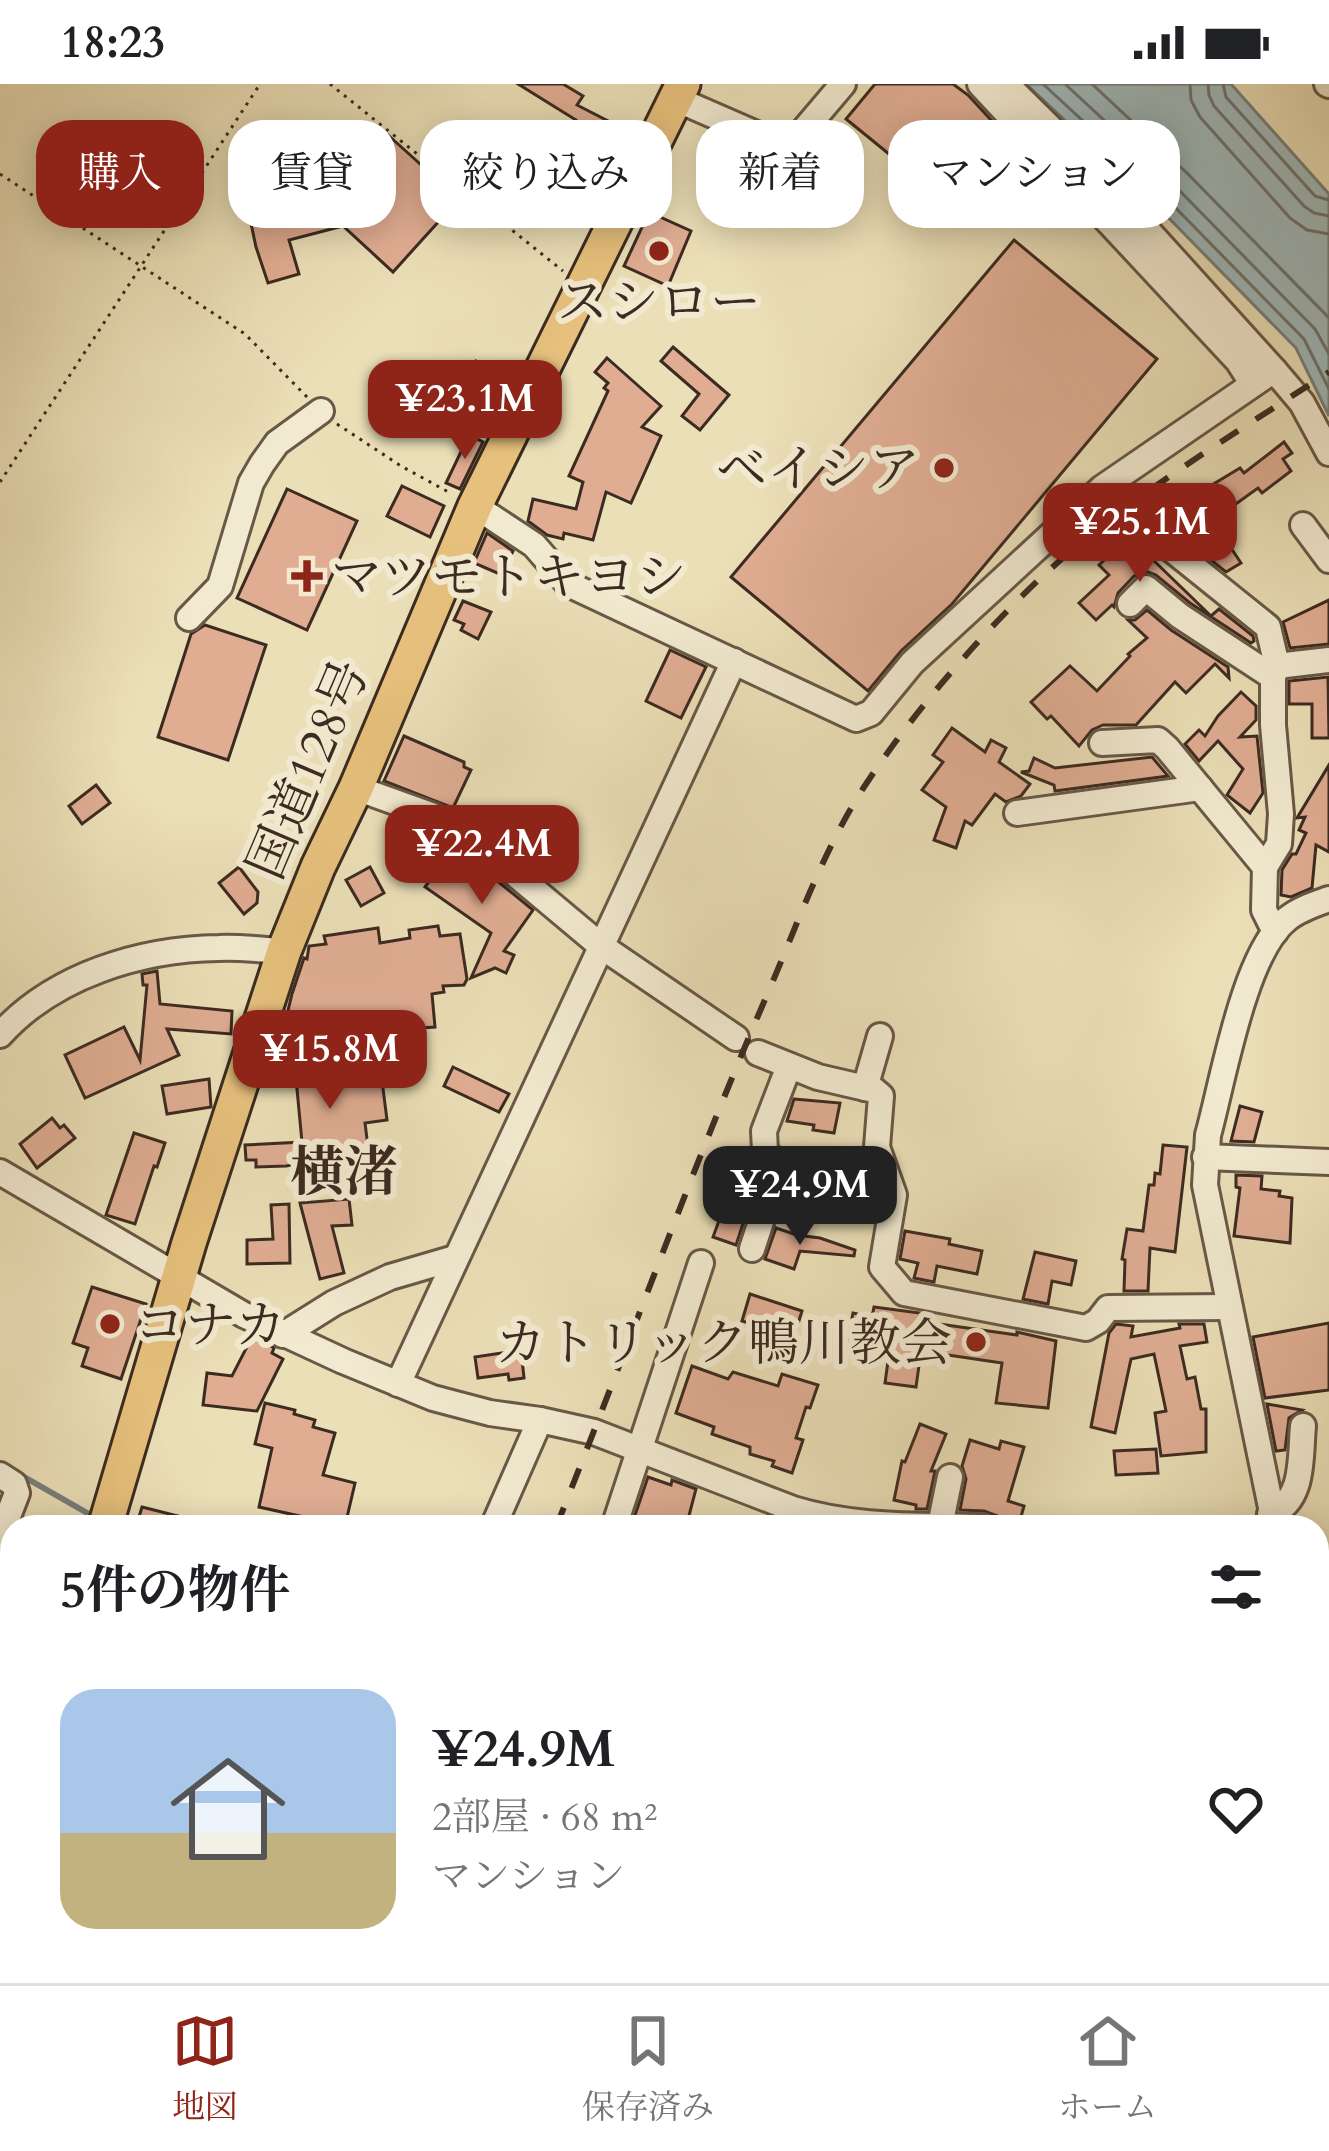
<!DOCTYPE html>
<html lang="ja">
<head>
<meta charset="utf-8">
<style>
	:root { --surface:#fff; --page:#f2f2f2; --text:#202124; --muted:#757577; --line:#e0e0e0; --accent:#8f2418 }
	body { margin:0; font-family:Cardo,"Noto Serif JP",serif; background:var(--page); color:var(--text); height:100vh; display:flex; flex-direction:column; font-size:45px; white-space:nowrap }
	* { box-sizing:border-box; margin:0 }
	p { font-size:39px; color:var(--muted) }
	.icon { flex:none; width:66px; height:66px; fill:none; stroke:currentColor; stroke-width:2; stroke-linecap:round; stroke-linejoin:round }
	.map { position:relative; flex:1; overflow:hidden }
	.details { position:absolute; left:0px; top:1431px; width:1329px; height:468px; display:flex; flex-direction:column; background:var(--surface); border-radius:36px 36px 0 0; box-shadow:0 6px 30px #0003 }
	.details>* { flex:none }
	.banner { position:absolute; left:36px; top:36px; width:1257px; height:108px; display:flex; gap:24px }
	.price { position:absolute; translate:-50% -102px; padding:0 27px; border-radius:24px; background:var(--accent); color:#fff; font-size:39px; line-height:78px; filter:drop-shadow(0 3px 6px #0008) }
	.price::after { content:''; position:absolute; left:50%; top:72px; width:36px; height:27px; margin-left:-18px; background:inherit; clip-path:polygon(0 0,100% 0,50% 100%) }
	.price.selected { background:#222; color:#fff }
	ul { padding:0; list-style:none }
	li { display:flex; align-items:center; gap:36px; height:300px; padding:0 60px }
	li+li { border-top:3px solid var(--line) }
	li span { display:grid; place-items:center; flex:none; width:336px; height:240px; border-radius:36px; color:#555 }
	li>.icon { margin-inline-start:auto }
	span .icon { width:144px; height:144px; fill:#fffc; stroke-width:1 }
	li b { font-size:51px }
	h2 { display:flex; justify-content:space-between; align-items:center; height:144px; padding:0 60px; font-size:51px }
	.tag { padding:0 42px; border-radius:36px; background:var(--surface); box-shadow:0 6px 30px #0003; font-size:42px; line-height:108px }
	.tag.selected { background:var(--accent); color:#fff }
	.status { display:flex; justify-content:space-between; align-items:center; height:84px; padding:0 60px; background:var(--surface); direction:ltr }
	.status svg { height:33px; fill:currentColor }
	.dock { display:flex; justify-content:space-around; align-items:center; height:168px; border-top:3px solid var(--line); background:var(--surface); font-size:33px; color:var(--muted) }
	.dock a { display:grid; justify-items:center; gap:6px }
	.dock .selected { color:var(--accent) }
	.map>svg:first-child { display:block }
	.green { fill:#b3c292; stroke:#78765a; stroke-width:3 }
	.water { fill:#9fb9bb; stroke:#77807d; stroke-width:3 }
	.lines { fill:none; stroke-linecap:round; stroke-linejoin:round }
	.shore { stroke:#6e726e; stroke-width:3 }
	.stream { stroke:#77807d; stroke-width:6 }
	.building { fill:#e0ad93; stroke:#3c2b21; stroke-width:3 }
	.minor-casing { stroke:#685846; stroke-width:30 }
	.highway-casing { stroke:#3c2b21; stroke-width:39 }
	.path { stroke:#3c2b21; stroke-width:3; stroke-dasharray:3 6; stroke-linecap:butt }
	.minor { stroke:#f2ead0; stroke-width:24 }
	.highway { stroke:#e6c07c; stroke-width:33 }
	.rail { stroke:#3c2b21; stroke-width:6; stroke-dasharray:21 21; stroke-linecap:butt }
	.poi-dot { fill:#8f2418; stroke:#f2ead0; stroke-width:4.5 }
	.labels { text-anchor:middle; stroke-width:12; stroke-linejoin:round; paint-order:stroke }
	.poi-label { font-size:51px; fill:#3c2b21; stroke:#f2ead0; text-anchor:end }
	.street-label { font-size:51px; fill:#3c2b21; stroke:#f2ead0 }
	.neighbourhood-label { font-size:54px; font-weight:bold; fill:#3c2b21; stroke:#f2ead0 }
</style>
</head>
<body>
<div class="status"><b>18:23</b><svg viewBox="0 0 49 12"><path d="M0 12V9h3v3zM5 12V6h3v6zM10 12V3h3v9zM15 12V0h3v12zM26 1h20v11H26zM47 4h2v5h-2z"/></svg></div>
<div class="map">
<svg width="1329" height="1899" viewBox="0 0 1329 1899">
	<rect width="100%" height="100%" fill="#ebdfb7"/>
	<filter id="stains"><feTurbulence type="fractalNoise" baseFrequency=".00167" numOctaves="4"/><feColorMatrix values="0 0 0 0 .2 0 0 0 0 .09 0 0 0 0 .02 0 0 0 .5 -.17"/></filter>
	<radialGradient id="worn" r=".72"><stop offset=".6" stop-color="#630" stop-opacity="0"/><stop offset="1" stop-color="#630" stop-opacity=".3"/></radialGradient>
	<path class="green" d="M 12,1838 L 12,1887 L 127,1887 L 123,1899 L 0,1899 L 0,1884 Z"/>
	<path class="water" d="M 1026,0 L 1231,0 L 1329,110 L 1329,332 L 1296,264 L 1156,121 Z"/>
	<g class="lines">
		<g class="shore">
			<path d="M 1043,0 L 1164,112 L 1304,255 L 1329,305"/>
			<path d="M 1065,0 L 1175,102 L 1315,245 L 1329,270"/>
			<path d="M 1092,0 L 1187,89 L 1329,234"/>
			<path d="M 1190,0 L 1191,16 L 1200,33 L 1290,134 L 1307,146 L 1329,150"/>
			<path d="M 1208,0 L 1209,11 L 1214,22 L 1304,122 L 1314,129 L 1329,132"/>
			<path d="M 1223,0 L 1226,13 L 1315,112 L 1329,116"/>
		</g>
		<g class="stream">
			<path d="M 19,1390 L 96,1434"/>
			<path d="M 1317,1535 L 1329,1535"/>
		</g>
	</g>
	<g class="building">
		<path d="M 518,0 L 563,0 L 583,12 L 577,21 L 610,38 L 603,61 L 620,69 L 610,89 L 580,77 L 543,117 L 541,116 L 550,95 L 535,81 L 532,84 L 515,68 L 530,51 L 558,78 L 576,36 Z"/>
		<path d="M 875,0 L 953,0 L 968,11 L 1015,62 L 964,131 L 846,35 Z"/>
		<path d="M 388,51 L 459,115 L 393,188 L 343,142 L 289,156 L 299,190 L 268,199 L 256,163 L 239,83 L 321,63 L 326,88 L 344,71 L 356,83 Z"/>
		<path d="M 649,128 L 691,147 L 668,202 L 624,182 Z"/>
		<path d="M 1014,156 L 1157,275 L 952,520 L 901,567 L 868,607 L 731,493 Z"/>
		<path d="M 673,263 L 729,311 L 700,346 L 682,332 L 699,310 L 661,277 Z"/>
		<path d="M 607,274 L 661,322 L 642,343 L 661,352 L 631,419 L 606,408 L 593,456 L 564,449 L 563,455 L 547,451 L 528,437 L 533,415 L 576,425 L 583,398 L 569,392 L 608,307 L 604,304 L 608,299 L 595,288 Z"/>
		<path d="M 476,277 L 494,285 L 472,333 L 445,321 L 458,295 L 463,298 Z"/>
		<path d="M 469,351 L 483,358 L 460,405 L 446,399 Z"/>
		<path d="M 1284,358 L 1292,369 L 1283,375 L 1291,387 L 1262,409 L 1258,404 L 1233,422 L 1234,424 L 1213,437 L 1241,479 L 1226,488 L 1176,448 L 1161,446 L 1158,442 L 1204,410 L 1202,407 L 1240,384 L 1244,389 Z"/>
		<path d="M 402,402 L 444,422 L 430,453 L 387,432 Z"/>
		<path d="M 287,405 L 357,437 L 307,546 L 237,514 Z"/>
		<path d="M 487,449 L 513,467 L 502,491 L 474,479 Z"/>
		<path d="M 1127,455 L 1146,475 L 1149,472 L 1211,532 L 1219,525 L 1253,552 L 1254,557 L 1251,559 L 1190,519 L 1156,491 L 1148,488 L 1134,492 L 1118,509 L 1114,523 L 1112,521 L 1096,536 L 1079,519 L 1109,491 L 1099,481 Z"/>
		<path d="M 1329,516 L 1329,560 L 1290,564 L 1283,538 Z"/>
		<path d="M 463,517 L 491,528 L 478,555 L 461,546 L 464,540 L 454,536 Z"/>
		<path d="M 1147,526 L 1171,546 L 1228,583 L 1229,594 L 1215,580 L 1186,609 L 1175,598 L 1136,641 L 1103,641 L 1092,646 L 1079,662 L 1051,632 L 1047,635 L 1031,618 L 1070,582 L 1097,607 L 1130,572 L 1128,570 L 1147,554 L 1128,536 L 1135,536 Z"/>
		<path d="M 205,541 L 266,561 L 228,676 L 158,653 L 191,550 Z"/>
		<path d="M 670,566 L 706,583 L 681,634 L 646,617 Z"/>
		<path d="M 1328,593 L 1329,654 L 1312,654 L 1312,620 L 1289,620 L 1289,597 Z"/>
		<path d="M 1241,608 L 1256,622 L 1256,636 L 1240,653 L 1257,652 L 1263,709 L 1250,729 L 1227,711 L 1243,685 L 1218,657 L 1199,677 L 1185,660 L 1199,646 L 1205,652 L 1218,632 Z"/>
		<path d="M 952,644 L 985,668 L 991,656 L 1006,664 L 999,678 L 1030,700 L 1021,712 L 1006,718 L 995,710 L 972,741 L 965,737 L 956,764 L 934,756 L 946,723 L 922,706 L 943,678 L 933,671 Z"/>
		<path d="M 404,652 L 464,678 L 464,683 L 471,686 L 453,724 L 384,697 Z"/>
		<path d="M 1152,673 L 1168,692 L 1055,707 L 1054,701 L 1021,688 L 1029,687 L 1034,674 L 1055,684 Z"/>
		<path d="M 1329,681 L 1329,768 L 1316,761 L 1312,804 L 1291,813 L 1281,811 L 1282,786 L 1292,770 L 1296,770 L 1306,749 L 1299,746 L 1305,733 L 1297,734 Z"/>
		<path d="M 96,701 L 110,719 L 82,740 L 69,722 Z"/>
		<path d="M 458,765 L 533,826 L 504,867 L 514,871 L 506,889 L 495,884 L 471,894 L 491,849 L 425,803 L 443,778 Z"/>
		<path d="M 239,783 L 258,808 L 257,819 L 244,830 L 219,799 Z"/>
		<path d="M 370,783 L 384,809 L 361,822 L 346,796 Z"/>
		<path d="M 438,842 L 440,852 L 460,850 L 467,895 L 464,901 L 443,902 L 444,908 L 432,910 L 435,943 L 405,945 L 404,933 L 374,938 L 379,973 L 282,951 L 292,910 L 304,874 L 307,875 L 309,862 L 326,860 L 324,852 L 378,844 L 380,859 L 410,854 L 409,846 Z"/>
		<path d="M 157,887 L 160,920 L 232,927 L 231,950 L 167,945 L 179,971 L 85,1014 L 65,971 L 124,943 L 140,976 L 147,901 L 143,901 L 142,890 Z"/>
		<path d="M 379,973 L 387,1036 L 365,1039 L 368,1063 L 342,1066 L 342,1069 L 303,1072 L 303,1079 L 286,1082 L 256,1083 L 256,1076 L 246,1076 L 245,1061 L 302,1058 L 295,984 Z"/>
		<path d="M 453,983 L 509,1010 L 499,1028 L 444,1002 Z"/>
		<path d="M 209,995 L 211,1023 L 167,1030 L 162,1002 Z"/>
		<path d="M 794,1015 L 840,1019 L 834,1049 L 813,1046 L 814,1041 L 787,1037 Z"/>
		<path d="M 1240,1022 L 1262,1028 L 1254,1058 L 1231,1057 Z"/>
		<path d="M 52,1034 L 60,1044 L 64,1041 L 75,1054 L 37,1084 L 20,1060 Z"/>
		<path d="M 134,1049 L 165,1059 L 157,1083 L 154,1082 L 135,1140 L 106,1131 Z"/>
		<path d="M 1163,1061 L 1187,1063 L 1175,1168 L 1150,1164 L 1148,1207 L 1124,1207 L 1125,1176 L 1122,1175 L 1127,1145 L 1143,1147 L 1149,1101 L 1154,1101 L 1155,1089 L 1160,1090 Z"/>
		<path d="M 799,1082 L 831,1097 L 820,1120 L 802,1112 L 799,1119 L 786,1113 Z"/>
		<path d="M 1236,1091 L 1262,1092 L 1261,1105 L 1280,1107 L 1279,1112 L 1292,1114 L 1290,1159 L 1234,1152 L 1240,1104 L 1236,1103 Z"/>
		<path d="M 734,1100 L 754,1106 L 736,1161 L 713,1153 L 720,1134 L 724,1136 Z"/>
		<path d="M 349,1115 L 352,1141 L 332,1142 L 344,1189 L 320,1195 L 300,1119 Z"/>
		<path d="M 289,1120 L 290,1179 L 247,1180 L 247,1156 L 273,1155 L 271,1121 Z"/>
		<path d="M 776,1144 L 797,1151 L 820,1154 L 855,1166 L 854,1172 L 800,1167 L 794,1185 L 765,1175 Z"/>
		<path d="M 905,1147 L 950,1155 L 949,1160 L 982,1167 L 977,1190 L 937,1182 L 934,1198 L 914,1194 L 918,1179 L 900,1175 Z"/>
		<path d="M 1035,1168 L 1076,1177 L 1071,1201 L 1052,1197 L 1048,1220 L 1023,1215 Z"/>
		<path d="M 92,1203 L 146,1220 L 121,1295 L 82,1282 L 88,1264 L 73,1259 Z"/>
		<path d="M 750,1210 L 802,1227 L 794,1253 L 742,1237 Z"/>
		<path d="M 874,1223 L 927,1230 L 925,1238 L 1017,1251 L 1017,1248 L 1056,1257 L 1048,1324 L 996,1319 L 1002,1279 L 921,1267 L 916,1303 L 885,1299 L 890,1263 L 848,1255 L 853,1229 L 872,1233 Z"/>
		<path d="M 1329,1239 L 1329,1306 L 1265,1314 L 1253,1253 Z"/>
		<path d="M 1116,1240 L 1133,1242 L 1131,1253 L 1180,1244 L 1179,1240 L 1204,1240 L 1207,1258 L 1180,1262 L 1187,1295 L 1195,1293 L 1201,1325 L 1206,1325 L 1206,1368 L 1161,1372 L 1155,1329 L 1166,1327 L 1154,1270 L 1131,1275 L 1115,1349 L 1091,1343 L 1109,1249 Z"/>
		<path d="M 252,1253 L 271,1262 L 274,1264 L 272,1269 L 283,1275 L 257,1327 L 203,1321 L 207,1289 L 232,1292 Z"/>
		<path d="M 521,1266 L 524,1294 L 509,1296 L 508,1290 L 478,1294 L 475,1273 Z"/>
		<path d="M 692,1282 L 728,1295 L 733,1288 L 778,1302 L 782,1290 L 818,1301 L 810,1324 L 806,1323 L 796,1354 L 803,1356 L 792,1389 L 772,1382 L 774,1377 L 750,1370 L 750,1363 L 712,1350 L 714,1343 L 676,1329 Z"/>
		<path d="M 265,1319 L 295,1326 L 294,1330 L 315,1336 L 313,1343 L 335,1349 L 323,1391 L 355,1399 L 345,1442 L 259,1423 L 272,1364 L 255,1360 Z"/>
		<path d="M 1267,1320 L 1302,1326 L 1289,1334 L 1285,1366 L 1276,1367 Z"/>
		<path d="M 920,1340 L 946,1350 L 931,1387 L 935,1387 L 927,1425 L 916,1425 L 916,1421 L 894,1416 L 902,1377 L 905,1378 Z"/>
		<path d="M 970,1356 L 999,1365 L 1001,1357 L 1024,1363 L 1008,1417 L 1024,1422 L 1019,1440 L 984,1427 L 960,1426 L 966,1395 L 962,1382 Z"/>
		<path d="M 1156,1365 L 1158,1389 L 1116,1391 L 1114,1367 Z"/>
		<path d="M 648,1393 L 671,1401 L 672,1396 L 696,1405 L 686,1443 L 631,1443 Z"/>
		<path d="M 142,1423 L 202,1438 L 201,1443 L 136,1443 Z"/>
	</g>
	<g class="lines">
		<defs>
			<g id="minor">
				<path d="M 980,0 L 1238,277 L 1252,299"/>
				<path d="M 1006,0 L 1093,86 L 1274,286 L 1302,319 L 1329,369"/>
				<path d="M 1327,0 L 1329,1"/>
				<path d="M 676,15 L 779,60 L 793,59 L 843,0"/>
				<path d="M 475,422 L 534,461 L 568,500 L 856,635 L 871,629 L 912,579 L 1102,404 L 1274,286"/>
				<path d="M 1303,441 L 1329,476"/>
				<path d="M 1166,461 L 1268,543 L 1277,582 L 1273,593 L 1273,641 L 1281,730 L 1279,760 L 1265,783"/>
				<path d="M 1130,520 L 1146,504 L 1180,532 L 1273,593"/>
				<path d="M 189,534 L 220,502 L 251,399 L 262,380 L 277,359 L 321,327"/>
				<path d="M 1277,582 L 1329,576"/>
				<path d="M 1102,659 L 1158,656 L 1167,664 L 1265,783 L 1264,826 L 1275,848"/>
				<path d="M 356,704 L 431,731 L 471,753 L 601,862 L 736,954"/>
				<path d="M 1017,729 L 1200,704"/>
				<path d="M 0,951 C 54,891 141,865 219,864 C 241,863 263,866 284,867"/>
				<path d="M 758,969 L 818,993 L 874,1006 L 881,1012 L 877,1063 L 894,1111 L 882,1183 L 904,1209 L 1086,1244 L 1098,1237 L 1108,1224 L 1228,1223"/>
				<path d="M 865,1004 L 880,952"/>
				<path d="M 1205,1073 L 1329,1078"/>
				<path d="M 0,1088 L 244,1231 L 343,1277 L 433,1314 L 490,1329 L 540,1336 L 594,1348 L 793,1425 C 855,1444 918,1441 982,1443"/>
				<path d="M 752,1165 L 777,1089 L 777,1079 L 765,1067 L 764,1047 L 789,982"/>
				<path d="M 283,1251 L 334,1219 L 390,1193 L 455,1174"/>
				<path d="M 398,1300 L 734,577"/>
				<path d="M 0,1391 L 14,1400 L 17,1409 L 0,1453"/>
				<path d="M 1270,1430 C 1305,1417 1300,1373 1303,1342"/>
				<path d="M 940,1442 L 950,1393"/>
				<path d="M 493,1443 L 540,1336"/>
				<path d="M 614,1443 L 701,1179"/>
				<path d="M 1275,1443 L 1205,1101 L 1208,1051 C 1223,997 1244,869 1287,835 C 1299,825 1315,820 1329,815"/>
				<path d="M 1317,1567 L 1329,1583"/>
				<path d="M 975,1887 L 975,1899"/>
				<path d="M 336,1899 L 340,1887"/>
				<path d="M 584,1899 L 584,1887"/>
			</g>
			<g id="highway">
				<path d="M 105,1443 L 189,1159 L 284,867 L 318,783 L 356,704 L 475,422 L 683,0"/>
				<path d="M 0,1791 L 12,1751"/>
			</g>
		</defs>
		<use href="#minor" class="minor-casing"/>
		<use href="#highway" class="highway-casing"/>
		<g class="path">
			<path d="M 330,0 L 563,187"/>
			<path d="M 0,90 L 245,250 L 308,314"/>
			<path d="M 337,340 L 401,382 L 452,410"/>
			<path d="M 0,398 L 260,0"/>
			<path d="M 1310,1899 L 1329,1877"/>
		</g>
		<use href="#minor" class="minor"/>
		<use href="#highway" class="highway"/>
		<g class="rail">
			<path d="M 556,1443 C 628,1264 693,1081 770,904 C 799,836 825,762 866,700 C 911,632 965,569 1022,512 C 1112,422 1224,357 1329,288"/>
			<path d="M 373,1899 L 377,1887"/>
		</g>
	</g>
	<g class="poi-dot">
		<circle cx="659" cy="167" r="12"/>
		<circle cx="944" cy="384" r="12"/>
		<path d="M301 474h12v12h12v12h-12v12h-12v-12h-12v-12h12z"/>
		<circle cx="110" cy="1240" r="12"/>
		<circle cx="976" cy="1258" r="12"/>
	</g>
	<g class="labels">
		<g class="poi-label">
			<text x="659" y="235" text-anchor="middle">スシロー</text>
			<text x="920" y="402">ベイシア</text>
			<text x="331" y="510" text-anchor="start">マツモトキヨシ</text>
			<text x="134" y="1258" text-anchor="start">コナカ</text>
			<text x="952" y="1276">カトリック鴨川教会</text>
		</g>
		<g class="street-label">
			<text transform="translate(307 685) rotate(-67)" y="18">国道128号</text>
		</g>
		<g class="neighbourhood-label">
			<text x="344" y="1106">横渚</text>
		</g>
	</g>
	<rect width="100%" height="100%" filter="url(#stains)"/>
	<rect width="100%" height="100%" fill="url(#worn)"/>
</svg>
<b class="price" style="left:465px;top:378px">¥23.1M</b>
<b class="price" style="left:1140px;top:501px">¥25.1M</b>
<b class="price" style="left:482px;top:823px">¥22.4M</b>
<b class="price" style="left:330px;top:1028px">¥15.8M</b>
<b class="price selected" style="left:800px;top:1164px">¥24.9M</b>
<div class="banner">
<a class="tag selected">購入</a>
<a class="tag">賃貸</a>
<a class="tag">絞り込み</a>
<a class="tag">新着</a>
<a class="tag">マンション</a>
</div>
<section class="details">
<h2>5件の物件<svg class="icon" aria-label="filters" viewBox="0 0 24 24"><path d="M4 7h16M4 17h16"/><circle cx="9" cy="7" r="2"/><circle cx="15" cy="17" r="2"/></svg></h2>
<ul>
<li><span style="background:linear-gradient(#a9c7e8 60%,#c2b280 0)"><svg class="icon" aria-label="home" viewBox="0 0 24 24"><path d="M3 11l9-7 9 7M6 9v11h12V9"/></svg></span><div><b>¥24.9M</b><p>2部屋 · 68 m²</p><p>マンション</p></div><svg class="icon" aria-label="heart" viewBox="0 0 24 24"><path d="M12 20l-8-8c-3-5 5-10 8-4 3-6 11-1 8 4z"/></svg></li>
</ul>
</section>
</div>
<nav class="dock">
<a class="selected"><svg class="icon" aria-label="map" viewBox="0 0 24 24"><path d="M3 6l6-2 6 2 6-2v14l-6 2-6-2-6 2zM9 4v14M15 6v14"/></svg>地図</a>
<a><svg class="icon" aria-label="saved" viewBox="0 0 24 24"><path d="M7 4h10v16l-5-4-5 4z"/></svg>保存済み</a>
<a><svg class="icon" aria-label="home" viewBox="0 0 24 24"><path d="M3 11l9-7 9 7M6 9v11h12V9"/></svg>ホーム</a>
</nav>
</body>
</html>
